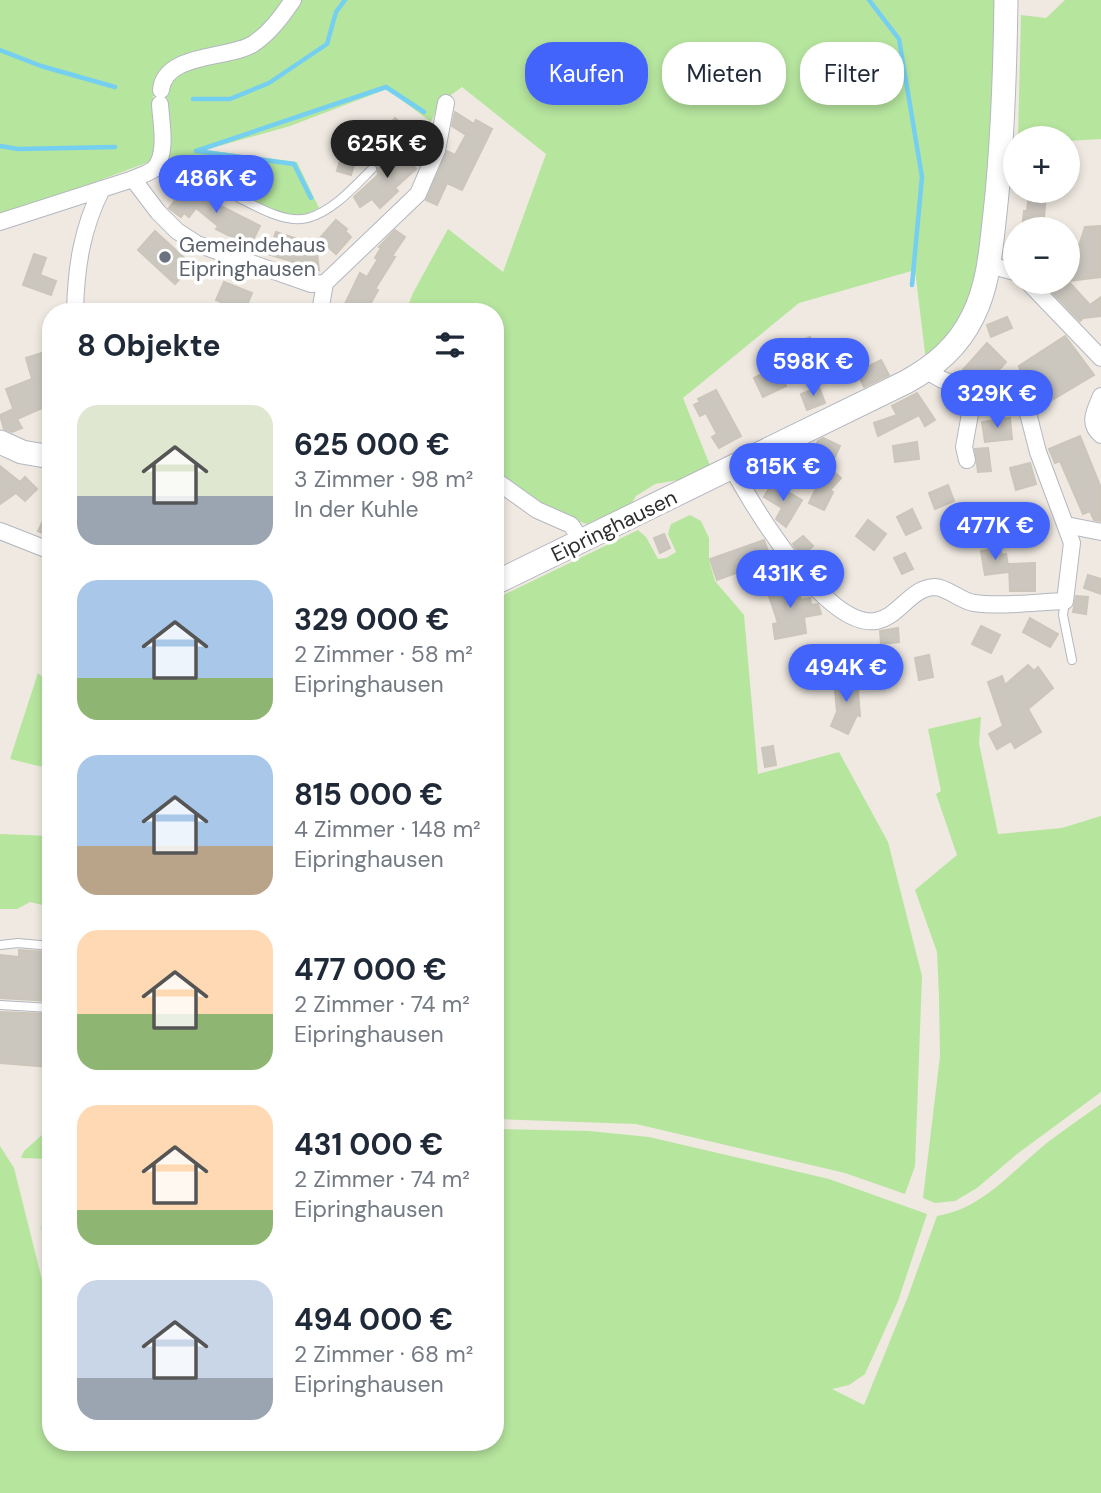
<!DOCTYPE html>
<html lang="de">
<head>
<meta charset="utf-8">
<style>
	:root { --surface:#fff; --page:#f2f2f3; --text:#1f2937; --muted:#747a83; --accent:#4264fb }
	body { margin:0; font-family:"DM Sans",sans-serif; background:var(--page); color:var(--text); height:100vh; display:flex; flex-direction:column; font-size:26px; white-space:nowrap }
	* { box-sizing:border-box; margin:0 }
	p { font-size:23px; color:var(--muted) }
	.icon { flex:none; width:38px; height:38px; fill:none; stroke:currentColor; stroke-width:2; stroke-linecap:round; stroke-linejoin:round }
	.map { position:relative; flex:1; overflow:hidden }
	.drawer { position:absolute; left:42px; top:303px; width:462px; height:1148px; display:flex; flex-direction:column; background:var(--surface); border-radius:28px; box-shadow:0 4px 10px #0003 }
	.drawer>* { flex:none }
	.guide { position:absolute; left:525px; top:42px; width:471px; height:63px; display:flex; gap:14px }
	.buttons { position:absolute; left:1003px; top:126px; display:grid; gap:14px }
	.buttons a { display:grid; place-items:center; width:77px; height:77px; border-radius:50%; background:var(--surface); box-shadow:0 4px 10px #0003; font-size:35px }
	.price { position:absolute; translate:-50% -60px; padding:0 16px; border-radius:24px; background:var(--accent); color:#fff; font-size:23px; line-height:46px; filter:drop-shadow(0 2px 4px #0008) }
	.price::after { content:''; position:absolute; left:50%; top:42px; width:21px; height:16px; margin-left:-10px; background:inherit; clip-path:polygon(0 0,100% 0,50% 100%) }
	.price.current { background:#222; color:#fff }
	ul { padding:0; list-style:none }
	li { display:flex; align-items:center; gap:21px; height:175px; padding:0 35px }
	li span { display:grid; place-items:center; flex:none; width:196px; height:140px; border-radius:21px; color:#555 }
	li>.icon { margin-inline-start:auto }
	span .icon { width:84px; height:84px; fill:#fffc; stroke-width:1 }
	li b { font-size:30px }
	h2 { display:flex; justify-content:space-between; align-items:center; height:84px; padding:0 35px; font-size:30px }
	.chip { padding:0 24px; border-radius:28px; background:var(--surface); box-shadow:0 4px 10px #0003; font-size:24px; line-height:63px }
	.chip.current { background:var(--accent); color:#fff }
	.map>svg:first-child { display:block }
	.green { fill:#b6e59e }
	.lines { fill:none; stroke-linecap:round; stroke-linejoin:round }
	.stream { stroke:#75cff0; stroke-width:4.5 }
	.building { fill:#cbc7bf; stroke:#cbc5ba; stroke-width:2 }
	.lane-casing { stroke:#b4b7c1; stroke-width:10 }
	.street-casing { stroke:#b4b7c1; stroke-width:18 }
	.secondary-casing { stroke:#b4b7c1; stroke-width:25 }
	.lane { stroke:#fff; stroke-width:8 }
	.street { stroke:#fff; stroke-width:16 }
	.secondary { stroke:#fff; stroke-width:23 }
	.worship-dot { fill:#6b7280; stroke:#fff; stroke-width:2.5 }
	.labels { text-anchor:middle; stroke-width:7; stroke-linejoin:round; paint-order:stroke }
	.worship-label { font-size:21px; fill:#5b616d; stroke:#fff; text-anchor:start }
	.street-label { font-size:21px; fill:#2e2e2e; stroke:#fff }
</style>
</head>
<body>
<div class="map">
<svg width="1101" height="1493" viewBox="0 0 1101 1493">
	<rect width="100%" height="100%" fill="#efe9e1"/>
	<g class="green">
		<path d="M 0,0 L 997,0 L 987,214 L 971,291 L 956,326 L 926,361 L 915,270 L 799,303 L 683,398 L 711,468 L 678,480 L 655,484 L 636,496 L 631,504 L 587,524 L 552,513 L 495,475 L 495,312 L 406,311 L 413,293 L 448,229 L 503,272 L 546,154 L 462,87 L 440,103 L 431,122 L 387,89 L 290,126 L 205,150 L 297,162 L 319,208 L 304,215 L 290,215 L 269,209 L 212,182 L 165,170 L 162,98 L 153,96 C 153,119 160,141 149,162 L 0,217 Z"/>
		<path d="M 1065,0 L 1101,0 L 1101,139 L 1068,141 L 1068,138 L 1018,138 L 1021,15 L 1046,18 Z"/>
		<path d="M 690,515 L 701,521 L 709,538 L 709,560 L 715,581 L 744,615 L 758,774 L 839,752 L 888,842 L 922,976 L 915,1166 L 905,1194 L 845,1173 L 636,1124 L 495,1119 L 495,599 L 638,530 L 646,537 L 658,559 L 666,558 L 676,552 L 668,534 L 671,524 Z"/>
		<path d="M 38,673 L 51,685 L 51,769 L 10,759 Z"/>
		<path d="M 981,717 L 979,743 L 998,834 L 1062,828 L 1101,816 L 1101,1092 L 1017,1154 L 977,1188 L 955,1201 L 935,1203 L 923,1198 L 940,1056 L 939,997 L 937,952 L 915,890 L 957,855 L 936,794 L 941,791 L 928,729 Z"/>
		<path d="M 0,834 L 51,836 L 51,907 L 30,902 L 17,909 L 0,909 Z"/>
		<path d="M 1101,1104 L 1101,1493 L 0,1493 L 0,1146 L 14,1168 L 47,1300 L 51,1346 L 51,1442 L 495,1442 L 495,1129 L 589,1131 L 649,1137 L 829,1179 L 927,1214 L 898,1301 L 865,1374 L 849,1385 L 832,1389 L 864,1405 L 907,1299 L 937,1216 C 983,1209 1013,1170 1048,1142 C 1065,1129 1083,1117 1101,1104 Z"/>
		<path d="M 51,1127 L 51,1159 L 21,1158 L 24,1151 Z"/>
		<path d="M 51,1225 L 51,1274 L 41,1227 Z"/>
	</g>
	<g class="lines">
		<g class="stream">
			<path d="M 869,0 L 899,39 L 922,177 L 912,285"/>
			<path d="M 0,50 L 41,66 L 115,87"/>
			<path d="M 193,99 L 230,99 L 269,83 L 327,44 L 336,12 L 345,0"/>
			<path d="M 0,146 L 18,149 L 115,147"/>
			<path d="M 196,151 L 386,87 L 424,112"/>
			<path d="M 197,151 L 294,164 L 311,198"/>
		</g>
	</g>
	<g class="building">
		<path d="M 455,112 L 474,124 L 476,120 L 492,129 L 462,190 L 447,183 L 437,205 L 426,200 L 447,151 L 455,155 L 466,135 L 452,126 Z"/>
		<path d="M 395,118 L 406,127 L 391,145 L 380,136 Z"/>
		<path d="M 402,147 L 412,158 L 409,161 L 416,169 L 395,188 L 398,191 L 380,208 L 372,199 L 360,207 L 354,197 L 378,175 L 377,166 L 387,169 L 384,165 L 388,159 Z"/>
		<path d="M 342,154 L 356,158 L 351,175 L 337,171 Z"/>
		<path d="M 187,185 L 201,196 L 205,192 L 214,200 L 213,202 L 260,226 L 250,246 L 216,229 L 218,226 L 196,208 L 189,217 L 184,213 L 181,217 L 169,208 Z"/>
		<path d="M 1029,194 L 1046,195 L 1043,229 L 1022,229 L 1024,211 L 1027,211 Z"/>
		<path d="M 336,220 L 347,229 L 345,231 L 351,237 L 336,254 L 319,239 Z"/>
		<path d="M 1101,226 L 1101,277 L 1068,281 L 1085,227 Z"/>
		<path d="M 395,230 L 405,237 L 392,256 L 395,257 L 375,289 L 378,290 L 366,312 L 341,312 L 360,273 L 367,277 L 378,259 L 375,258 L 381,248 L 379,247 Z"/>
		<path d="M 155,231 L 192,265 L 175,284 L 138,250 Z"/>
		<path d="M 276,232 L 316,245 L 319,270 L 268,254 Z"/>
		<path d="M 34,254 L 46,258 L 40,275 L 56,281 L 51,295 L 23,285 Z"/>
		<path d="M 224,282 L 252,293 L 244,312 L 216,300 Z"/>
		<path d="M 1042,282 L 1069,282 L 1090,305 L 1101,297 L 1101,316 L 1083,318 L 1080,321 Z"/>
		<path d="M 1007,317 L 1012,328 L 991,337 L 987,325 Z"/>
		<path d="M 1065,336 L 1094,375 L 1047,403 L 1028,374 L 1022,376 L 1019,366 Z"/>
		<path d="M 810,337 L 819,362 L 802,367 L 794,343 Z"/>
		<path d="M 987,343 L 1006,362 L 995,374 L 990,374 L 983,368 L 978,373 L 976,371 L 973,375 L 966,375 L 962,371 Z"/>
		<path d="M 48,351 L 51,361 L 51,377 L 46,378 L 51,388 L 51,404 L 17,419 L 22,428 L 12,432 L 4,429 L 0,415 L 13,409 L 16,416 L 6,389 L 32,379 L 26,358 Z"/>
		<path d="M 881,360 L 889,375 L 864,387 L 857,372 Z"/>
		<path d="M 777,366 L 786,386 L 763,397 L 754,378 Z"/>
		<path d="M 819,387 L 825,403 L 807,410 L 801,394 Z"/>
		<path d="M 716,390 L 741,436 L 719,448 L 712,437 L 717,434 L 706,413 L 700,416 L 694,405 L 700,402 L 698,399 Z"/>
		<path d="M 917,393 L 935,420 L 925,426 L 919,415 L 878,436 L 874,423 L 897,415 L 892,406 Z"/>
		<path d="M 1010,418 L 1012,439 L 985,442 L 982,422 Z"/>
		<path d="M 1080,436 L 1101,488 L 1101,521 L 1094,520 L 1090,511 L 1083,514 L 1060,461 L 1055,463 L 1049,449 Z"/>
		<path d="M 823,438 L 840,446 L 833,461 L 813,451 L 818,441 Z"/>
		<path d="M 917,442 L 919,459 L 895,462 L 893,446 Z"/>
		<path d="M 988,448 L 991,471 L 978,472 L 975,449 Z"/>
		<path d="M 1030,463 L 1036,484 L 1016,490 L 1010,468 Z"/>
		<path d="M 826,465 L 841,478 L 830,490 L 833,492 L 824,510 L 809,503 L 822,476 L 819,473 Z"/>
		<path d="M 0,466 L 20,482 L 25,477 L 37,489 L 25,501 L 16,493 L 0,504 Z"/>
		<path d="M 772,483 L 802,500 L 786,527 L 776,519 L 782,508 L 764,497 Z"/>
		<path d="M 948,485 L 954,501 L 935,509 L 929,493 Z"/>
		<path d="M 51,505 L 51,537 L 38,531 Z"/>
		<path d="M 1010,505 L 1016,514 L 1016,522 L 1010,526 L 993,531 L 988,512 Z"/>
		<path d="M 912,509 L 921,528 L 906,535 L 897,517 Z"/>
		<path d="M 868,520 L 886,534 L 874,550 L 856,536 Z"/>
		<path d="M 664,534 L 670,548 L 660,553 L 654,538 Z"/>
		<path d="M 803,536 L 813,546 L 802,556 L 793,544 Z"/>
		<path d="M 764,540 L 770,556 L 766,562 L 717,580 L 710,559 Z"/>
		<path d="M 1000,548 L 1002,555 L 1006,554 L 1009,572 L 985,575 L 981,551 Z"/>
		<path d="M 905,553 L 913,569 L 902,574 L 894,558 Z"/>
		<path d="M 1035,563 L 1035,591 L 1010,591 L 1009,564 Z"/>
		<path d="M 1088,575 L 1101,579 L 1101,594 L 1084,588 Z"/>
		<path d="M 794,580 L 801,600 L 810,598 L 811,605 L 818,604 L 821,614 L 804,617 L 806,633 L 775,639 L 773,624 L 778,623 L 767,590 Z"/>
		<path d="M 1076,596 L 1088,597 L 1086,614 L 1073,612 Z"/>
		<path d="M 1030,618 L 1058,634 L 1050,647 L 1023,632 Z"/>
		<path d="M 981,626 L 1000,635 L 991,653 L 972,644 Z"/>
		<path d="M 898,628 L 899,642 L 881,644 L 880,631 Z"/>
		<path d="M 929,655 L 933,677 L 919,680 L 915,658 Z"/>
		<path d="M 1028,665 L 1034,671 L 1038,667 L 1053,688 L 1028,709 L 1041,732 L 1015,748 L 1011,741 L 997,749 L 989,734 L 1003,726 L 988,682 L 1002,676 L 1005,685 Z"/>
		<path d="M 857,678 L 860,716 L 857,715 L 848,734 L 831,726 L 837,712 L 834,680 Z"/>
		<path d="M 773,746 L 776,765 L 765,767 L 762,748 Z"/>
		<path d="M 19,950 L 45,952 L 44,958 L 51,959 L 49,1001 L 0,998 L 0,955 L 19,957 Z"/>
		<path d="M 0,1012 L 48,1014 L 48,1021 L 51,1022 L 50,1067 L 0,1063 Z"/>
	</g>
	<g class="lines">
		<defs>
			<g id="lane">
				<path d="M 153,170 C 172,175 192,179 211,185 C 238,194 279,226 308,218 C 333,211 354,187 372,169"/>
				<path d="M 1065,601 L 1063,615 L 1072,660"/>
				<path d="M 0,945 L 18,943 L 51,946"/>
				<path d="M 0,1005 L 51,1008"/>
			</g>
			<g id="street">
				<path d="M 161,90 C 164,53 229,59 253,44 C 270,33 282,16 293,0"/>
				<path d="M 133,179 L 158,212 L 177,231 L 197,244 L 311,284 L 325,283"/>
				<path d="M 0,222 L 133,179 C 139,176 149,173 154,169 C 168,155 161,122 160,104"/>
				<path d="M 989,265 L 1015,272"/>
				<path d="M 1028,282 L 1101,358"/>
				<path d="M 75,312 C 76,267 82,228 102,189"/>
				<path d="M 320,312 L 325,283 L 418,194 L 437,150 L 446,103"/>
				<path d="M 1101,396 C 1095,411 1087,423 1101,435"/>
				<path d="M 967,460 L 964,447 L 975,386"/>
				<path d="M 732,468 C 753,506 826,629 876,621 C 899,617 911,587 935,587 C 949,588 960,601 974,603 C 1003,607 1036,602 1065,601 L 1072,543 L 1038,452 L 1022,390 C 993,374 963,400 927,370"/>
				<path d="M 495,480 L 537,510 L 571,525 L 582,541"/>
				<path d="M 1066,525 L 1101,532"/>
				<path d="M 0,531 L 51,551"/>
			</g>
			<g id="secondary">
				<path d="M 0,442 L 22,452 L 51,457"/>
				<path d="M 495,583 L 906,382 C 935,366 958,347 973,316 C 989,284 991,248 995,213 C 1003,142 1005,71 1006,0"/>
			</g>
		</defs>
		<use href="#lane" class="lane-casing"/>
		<use href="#street" class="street-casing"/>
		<use href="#secondary" class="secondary-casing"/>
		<use href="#lane" class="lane"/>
		<use href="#street" class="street"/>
		<use href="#secondary" class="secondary"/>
	</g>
	<circle class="worship-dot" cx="165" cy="257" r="7"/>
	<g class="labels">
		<g class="worship-label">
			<text x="179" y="252">Gemeindehaus<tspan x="179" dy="24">Eipringhausen</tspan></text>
		</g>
		<g class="street-label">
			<text transform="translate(614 526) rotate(-26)" y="7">Eipringhausen</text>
		</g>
	</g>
</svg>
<div class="buttons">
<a>+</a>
<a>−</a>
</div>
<b class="price current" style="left:387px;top:180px">625K €</b>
<b class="price" style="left:216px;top:215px">486K €</b>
<b class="price" style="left:813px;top:398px">598K €</b>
<b class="price" style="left:997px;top:430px">329K €</b>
<b class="price" style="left:783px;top:503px">815K €</b>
<b class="price" style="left:995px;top:562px">477K €</b>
<b class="price" style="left:790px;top:610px">431K €</b>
<b class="price" style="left:846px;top:704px">494K €</b>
<div class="guide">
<a class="chip current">Kaufen</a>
<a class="chip">Mieten</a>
<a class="chip">Filter</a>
</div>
<section class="drawer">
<h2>8 Objekte<svg class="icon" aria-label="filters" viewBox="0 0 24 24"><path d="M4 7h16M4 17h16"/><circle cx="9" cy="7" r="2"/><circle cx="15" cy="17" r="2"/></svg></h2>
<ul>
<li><span style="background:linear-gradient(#dfe7d0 65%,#9aa5b1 0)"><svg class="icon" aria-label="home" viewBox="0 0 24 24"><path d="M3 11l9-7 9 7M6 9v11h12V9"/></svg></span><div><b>625 000 €</b><p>3 Zimmer · 98 m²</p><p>In der Kuhle</p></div></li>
<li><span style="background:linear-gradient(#a9c7e8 70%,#8fb573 0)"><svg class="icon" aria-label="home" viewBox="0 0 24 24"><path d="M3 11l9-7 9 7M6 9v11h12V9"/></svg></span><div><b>329 000 €</b><p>2 Zimmer · 58 m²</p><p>Eipringhausen</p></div></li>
<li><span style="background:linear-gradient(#a9c7e8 65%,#b9a48a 0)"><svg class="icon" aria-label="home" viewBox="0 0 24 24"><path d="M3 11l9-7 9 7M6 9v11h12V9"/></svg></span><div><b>815 000 €</b><p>4 Zimmer · 148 m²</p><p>Eipringhausen</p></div></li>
<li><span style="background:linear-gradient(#ffd9b3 60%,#8fb573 0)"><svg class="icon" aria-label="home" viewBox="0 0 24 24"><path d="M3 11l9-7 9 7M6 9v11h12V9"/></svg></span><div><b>477 000 €</b><p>2 Zimmer · 74 m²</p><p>Eipringhausen</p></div></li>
<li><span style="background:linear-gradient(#ffd9b3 75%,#8fb573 0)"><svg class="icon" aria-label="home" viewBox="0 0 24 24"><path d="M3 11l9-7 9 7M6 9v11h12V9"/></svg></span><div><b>431 000 €</b><p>2 Zimmer · 74 m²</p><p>Eipringhausen</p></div></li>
<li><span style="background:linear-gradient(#c9d6e8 70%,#9aa5b1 0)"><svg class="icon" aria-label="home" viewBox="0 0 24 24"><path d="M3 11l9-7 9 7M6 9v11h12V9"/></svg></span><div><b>494 000 €</b><p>2 Zimmer · 68 m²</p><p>Eipringhausen</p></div></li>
</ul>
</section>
</div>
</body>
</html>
